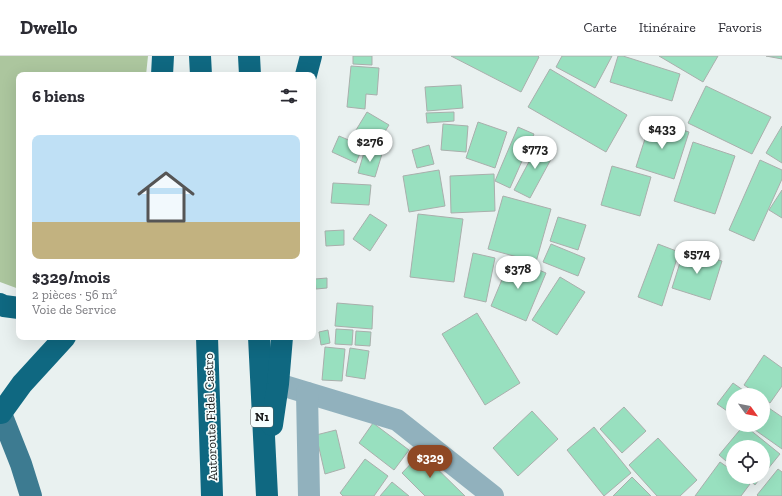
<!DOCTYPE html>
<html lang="fr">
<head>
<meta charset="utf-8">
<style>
	:root { --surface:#fff; --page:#f7f7f7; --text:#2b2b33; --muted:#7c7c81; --line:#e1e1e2; --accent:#8f4824 }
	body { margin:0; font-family:"Zilla Slab",serif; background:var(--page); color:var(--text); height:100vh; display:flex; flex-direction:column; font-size:15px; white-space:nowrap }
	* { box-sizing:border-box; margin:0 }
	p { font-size:13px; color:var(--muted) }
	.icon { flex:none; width:22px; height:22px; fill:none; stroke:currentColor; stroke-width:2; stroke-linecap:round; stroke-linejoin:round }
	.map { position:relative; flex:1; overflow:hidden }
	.panel { position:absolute; left:16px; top:16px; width:300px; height:268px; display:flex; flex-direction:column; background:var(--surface); border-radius:8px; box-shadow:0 4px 16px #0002 }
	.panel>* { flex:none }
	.needle { width:26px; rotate:123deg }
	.controls { position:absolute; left:726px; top:332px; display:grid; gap:8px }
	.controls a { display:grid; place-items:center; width:44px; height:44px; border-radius:50%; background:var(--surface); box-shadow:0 4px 16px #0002; font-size:20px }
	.price { position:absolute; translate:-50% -34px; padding:0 9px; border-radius:14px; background:#fff; color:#222; font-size:13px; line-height:26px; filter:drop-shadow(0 1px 2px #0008) }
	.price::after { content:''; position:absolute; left:50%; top:24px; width:12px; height:9px; margin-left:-6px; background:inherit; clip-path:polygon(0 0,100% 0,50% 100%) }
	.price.on { background:var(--accent); color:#fff }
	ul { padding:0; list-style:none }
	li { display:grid; align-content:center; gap:8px; height:212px; padding:0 16px }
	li+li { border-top:1px solid var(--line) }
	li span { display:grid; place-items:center; height:124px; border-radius:8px; color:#555 }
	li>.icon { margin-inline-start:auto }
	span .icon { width:72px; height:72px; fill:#fffc; stroke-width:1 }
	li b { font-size:17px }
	h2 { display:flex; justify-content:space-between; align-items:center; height:48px; padding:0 16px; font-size:17px }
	header { display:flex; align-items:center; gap:24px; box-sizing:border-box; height:56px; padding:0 20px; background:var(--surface); border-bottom:1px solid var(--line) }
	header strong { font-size:19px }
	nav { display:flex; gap:22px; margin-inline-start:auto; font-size:14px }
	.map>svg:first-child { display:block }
	.green { fill:#acc69e }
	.building { fill:#98e0bf; stroke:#a9afac }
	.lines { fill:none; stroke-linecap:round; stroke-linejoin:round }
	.minor { stroke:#91b1bd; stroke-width:22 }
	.major { stroke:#3d7b91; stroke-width:22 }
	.highway { stroke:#0f6881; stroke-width:22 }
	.labels { text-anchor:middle; stroke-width:3.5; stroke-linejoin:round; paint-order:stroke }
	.shield { fill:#f6fefe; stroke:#585c5c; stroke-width:1 }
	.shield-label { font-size:12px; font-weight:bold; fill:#141616 }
	.street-label { font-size:13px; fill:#141616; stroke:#f6fefe }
</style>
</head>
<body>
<header>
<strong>Dwello</strong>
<nav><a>Carte</a><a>Itinéraire</a><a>Favoris</a></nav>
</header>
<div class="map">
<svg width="782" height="440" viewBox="0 0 782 440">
	<rect width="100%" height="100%" fill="#e9f1f0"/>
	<path class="green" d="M 0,0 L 148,0 L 146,19 L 19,19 L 19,233 L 0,226 Z"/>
	<g class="building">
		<path d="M 353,0 L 372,0 L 372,9 L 353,8 Z"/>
		<path d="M 451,0 L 538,0 L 539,1 L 521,36 Z"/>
		<path d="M 562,0 L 612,0 L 595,32 L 556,11 Z"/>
		<path d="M 618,0 L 623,0 L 680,18 L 672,45 L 610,26 Z"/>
		<path d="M 659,0 L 718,0 L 703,26 Z"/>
		<path d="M 766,0 L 782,0 L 782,3 Z"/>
		<path d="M 351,10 L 379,12 L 377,39 L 366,38 L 365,53 L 347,51 Z"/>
		<path d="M 550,13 L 627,59 L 606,96 L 528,51 Z"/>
		<path d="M 461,29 L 463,52 L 427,55 L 425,31 Z"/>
		<path d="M 706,30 L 771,61 L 752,98 L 688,67 Z"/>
		<path d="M 367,56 L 389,69 L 374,93 L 353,79 Z"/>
		<path d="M 454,56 L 454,65 L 427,67 L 426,57 Z"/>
		<path d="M 651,64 L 689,76 L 674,123 L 636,111 Z"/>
		<path d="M 478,66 L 507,76 L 495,112 L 466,102 Z"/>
		<path d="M 443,68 L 468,70 L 466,96 L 441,94 Z"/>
		<path d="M 782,70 L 782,107 L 766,97 Z"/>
		<path d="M 518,71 L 534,78 L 510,132 L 495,125 Z"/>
		<path d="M 339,80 L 363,90 L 356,107 L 332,96 Z"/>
		<path d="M 540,85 L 556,94 L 530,142 L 514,134 Z"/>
		<path d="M 693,86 L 735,100 L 715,158 L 674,145 Z"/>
		<path d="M 429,89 L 434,108 L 417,112 L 412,94 Z"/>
		<path d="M 365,93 L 382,98 L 375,121 L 358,117 Z"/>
		<path d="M 760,104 L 782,114 L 782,123 L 754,185 L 729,174 Z"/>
		<path d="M 612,110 L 651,121 L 640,160 L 601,149 Z"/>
		<path d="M 439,114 L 445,150 L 409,156 L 403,120 Z"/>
		<path d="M 494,118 L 495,155 L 451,157 L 450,120 Z"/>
		<path d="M 333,127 L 371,129 L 369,149 L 331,147 Z"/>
		<path d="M 782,134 L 782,162 L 769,154 Z"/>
		<path d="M 503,140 L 551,153 L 536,206 L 488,193 Z"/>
		<path d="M 370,158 L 387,169 L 370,195 L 353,183 Z"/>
		<path d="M 418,158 L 463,163 L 454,226 L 410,221 Z"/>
		<path d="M 558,161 L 586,169 L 578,194 L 550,185 Z"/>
		<path d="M 344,174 L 344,189 L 326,190 L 325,175 Z"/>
		<path d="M 551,188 L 585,202 L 578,220 L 543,206 Z"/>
		<path d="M 658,188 L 679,196 L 662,250 L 638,241 Z"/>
		<path d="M 684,194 L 722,205 L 710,244 L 672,232 Z"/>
		<path d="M 473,197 L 495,202 L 486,246 L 464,241 Z"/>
		<path d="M 511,202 L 546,217 L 526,265 L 491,250 Z"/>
		<path d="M 560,221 L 585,236 L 557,279 L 532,264 Z"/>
		<path d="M 327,222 L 327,232 L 316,233 L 315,223 Z"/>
		<path d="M 337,247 L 373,250 L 372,273 L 335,270 Z"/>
		<path d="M 477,257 L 520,327 L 485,349 L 442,278 Z"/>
		<path d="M 336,273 L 353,274 L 352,289 L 335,288 Z"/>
		<path d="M 328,274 L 330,287 L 321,289 L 319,276 Z"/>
		<path d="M 356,275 L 371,276 L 370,290 L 355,289 Z"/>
		<path d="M 325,291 L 345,293 L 342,325 L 322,324 Z"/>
		<path d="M 350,292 L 369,295 L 365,323 L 346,320 Z"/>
		<path d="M 764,299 L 782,312 L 782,330 L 770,347 L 763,342 L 763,339 L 759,339 L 744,329 Z"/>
		<path d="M 733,327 L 750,339 L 733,339 L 733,359 L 717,348 Z"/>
		<path d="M 763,348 L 782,361 L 782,393 L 748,369 L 763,369 Z"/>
		<path d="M 624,351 L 646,375 L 622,397 L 600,373 Z"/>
		<path d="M 532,355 L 558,383 L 518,420 L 493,392 Z"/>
		<path d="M 373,367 L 409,394 L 394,414 L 359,387 Z"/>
		<path d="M 744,369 L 780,398 L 763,419 L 763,391 L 733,391 L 733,411 L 719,399 Z"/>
		<path d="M 594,371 L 631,417 L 604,440 L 567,394 Z"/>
		<path d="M 336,374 L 345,412 L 325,418 L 316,379 Z"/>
		<path d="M 658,382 L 697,424 L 680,440 L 657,440 L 629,409 Z"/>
		<path d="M 421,397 L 465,440 L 425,440 L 402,417 Z"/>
		<path d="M 365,403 L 388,420 L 374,440 L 343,440 L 340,437 Z"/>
		<path d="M 720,406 L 733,415 L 733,421 L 741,421 L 750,428 L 741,440 L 695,440 Z"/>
		<path d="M 778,413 L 782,416 L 782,440 L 758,440 L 757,439 Z"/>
		<path d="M 632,421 L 651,440 L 613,440 Z"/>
		<path d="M 746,421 L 761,421 L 755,429 Z"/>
		<path d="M 392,426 L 409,440 L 380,440 Z"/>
	</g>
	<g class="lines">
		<g class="minor">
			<path d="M 278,328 L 397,364 L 493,440"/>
			<path d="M 307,337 L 309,440"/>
		</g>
		<path class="major" d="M 0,355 L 21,408 L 31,440"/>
		<g class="highway">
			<path d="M 200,0 L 201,19"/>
			<path d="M 249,0 L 250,19"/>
			<path d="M 162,19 L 163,0"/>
			<path d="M 306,19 L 311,0"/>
			<path d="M 0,248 L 4,250 L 19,252"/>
			<path d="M 207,281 L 212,440"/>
			<path d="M 259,281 L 267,440"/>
			<path d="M 1,357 L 22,328 L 65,281"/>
			<path d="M 272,369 L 278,328 L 282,281"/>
		</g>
	</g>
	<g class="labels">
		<rect class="shield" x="251" y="351" width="22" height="20" rx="3"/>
		<g class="shield-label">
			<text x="262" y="365">N1</text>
		</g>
		<g class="street-label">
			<text transform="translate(210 361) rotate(-92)" y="5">Autoroute Fidel Castro</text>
		</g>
	</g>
</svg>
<div class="controls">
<a><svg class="needle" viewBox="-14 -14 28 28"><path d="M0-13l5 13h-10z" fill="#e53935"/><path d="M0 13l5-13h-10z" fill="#7c7c81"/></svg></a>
<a><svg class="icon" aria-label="locate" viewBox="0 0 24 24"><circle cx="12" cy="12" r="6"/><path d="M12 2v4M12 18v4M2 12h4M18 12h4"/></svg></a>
</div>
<b class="price" style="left:662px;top:94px">$433</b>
<b class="price" style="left:370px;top:107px">$276</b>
<b class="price" style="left:535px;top:114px">$773</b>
<b class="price" style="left:697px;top:219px">$574</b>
<b class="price" style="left:518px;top:234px">$378</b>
<b class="price on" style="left:430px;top:423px">$329</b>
<section class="panel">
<h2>6 biens<svg class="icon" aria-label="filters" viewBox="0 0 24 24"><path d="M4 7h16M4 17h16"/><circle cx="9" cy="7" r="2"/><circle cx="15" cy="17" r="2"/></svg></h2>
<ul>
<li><span style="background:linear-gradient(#bfe0f5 70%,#c2b280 0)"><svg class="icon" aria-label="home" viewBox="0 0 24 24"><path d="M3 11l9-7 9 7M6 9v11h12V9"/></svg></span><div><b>$329/mois</b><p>2 pièces · 56 m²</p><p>Voie de Service</p></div></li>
</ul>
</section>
</div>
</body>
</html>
